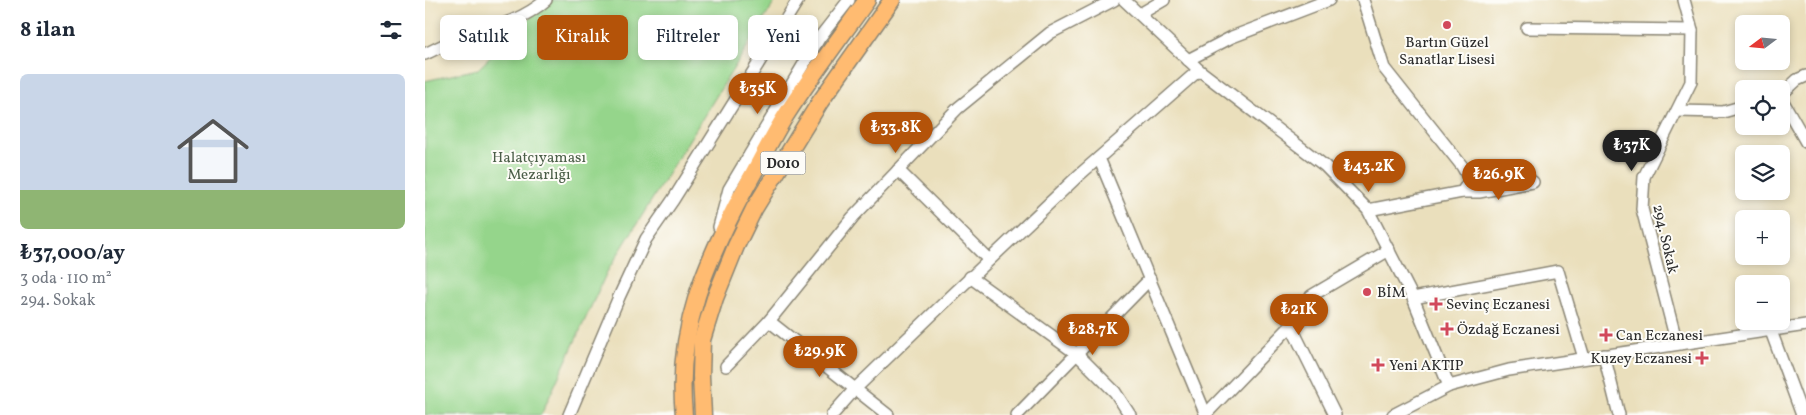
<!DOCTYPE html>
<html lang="tr">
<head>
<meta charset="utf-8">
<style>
	:root { --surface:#fff; --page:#f2f2f3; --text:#1f2937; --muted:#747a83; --line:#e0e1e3; --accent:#b45309 }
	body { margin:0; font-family:Vollkorn,serif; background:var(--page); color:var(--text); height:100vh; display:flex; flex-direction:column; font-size:19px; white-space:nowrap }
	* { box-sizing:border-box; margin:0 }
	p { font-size:16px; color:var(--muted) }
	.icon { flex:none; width:28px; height:28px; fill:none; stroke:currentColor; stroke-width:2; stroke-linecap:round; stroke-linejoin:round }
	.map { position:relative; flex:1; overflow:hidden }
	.sheet { display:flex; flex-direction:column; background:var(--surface); width:425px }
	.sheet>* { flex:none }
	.guide { position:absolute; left:15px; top:15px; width:475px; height:45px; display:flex; gap:10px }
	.needle { width:32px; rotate:254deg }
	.controls { position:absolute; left:1310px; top:15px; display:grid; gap:10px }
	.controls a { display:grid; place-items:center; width:55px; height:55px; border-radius:8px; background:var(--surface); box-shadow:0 2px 8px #0003; font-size:25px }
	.price { position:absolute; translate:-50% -42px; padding:0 11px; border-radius:18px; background:var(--accent); color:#fff; font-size:16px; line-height:32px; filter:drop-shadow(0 1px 2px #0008) }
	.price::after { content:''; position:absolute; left:50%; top:30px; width:15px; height:11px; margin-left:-8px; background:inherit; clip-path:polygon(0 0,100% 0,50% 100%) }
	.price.active { background:#222; color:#fff }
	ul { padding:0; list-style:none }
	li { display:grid; align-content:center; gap:10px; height:265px; padding:0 20px }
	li+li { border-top:1px solid var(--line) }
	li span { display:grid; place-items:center; height:155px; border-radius:8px; color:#555 }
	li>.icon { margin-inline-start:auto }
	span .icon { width:90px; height:90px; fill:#fffc; stroke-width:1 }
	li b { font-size:21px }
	h2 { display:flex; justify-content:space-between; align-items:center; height:60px; padding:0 20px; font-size:21px }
	.tag { padding:0 18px; border-radius:8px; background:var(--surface); box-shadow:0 2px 8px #0003; font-size:18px; line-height:45px }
	.tag.active { background:var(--accent); color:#fff }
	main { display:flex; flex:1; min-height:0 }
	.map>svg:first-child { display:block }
	.green { fill:#95d58b; stroke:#60805b }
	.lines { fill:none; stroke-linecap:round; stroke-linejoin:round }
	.minor-casing { stroke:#8a8574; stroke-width:14 }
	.highway-casing { stroke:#8a8574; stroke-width:19 }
	.minor { stroke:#fff; stroke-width:11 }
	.highway { stroke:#ffbb71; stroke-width:16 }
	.poi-dot { fill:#d1495b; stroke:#fdfcf7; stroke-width:2 }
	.labels { text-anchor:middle; stroke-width:4; stroke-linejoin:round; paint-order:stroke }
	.shield { fill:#fdfcf7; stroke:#6a6a68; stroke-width:1 }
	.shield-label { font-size:14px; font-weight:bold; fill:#2b2b2b }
	.poi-label { font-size:15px; fill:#2b2b2b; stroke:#fdfcf7; text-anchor:start }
	.park-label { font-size:15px; fill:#4b5e48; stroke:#fdfcf7 }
	.street-label { font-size:15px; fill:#2b2b2b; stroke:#fdfcf7 }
</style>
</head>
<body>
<main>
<section class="sheet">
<h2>8 ilan<svg class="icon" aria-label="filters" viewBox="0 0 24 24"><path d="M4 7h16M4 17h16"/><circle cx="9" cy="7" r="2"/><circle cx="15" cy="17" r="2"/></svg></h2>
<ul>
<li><span style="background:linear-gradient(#c9d6e8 75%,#8fb573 0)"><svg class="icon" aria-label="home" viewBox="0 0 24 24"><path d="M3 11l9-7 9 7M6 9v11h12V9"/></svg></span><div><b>₺37,000/ay</b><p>3 oda · 110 m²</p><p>294. Sokak</p></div></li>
</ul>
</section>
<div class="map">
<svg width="1381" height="415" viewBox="0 0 1381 415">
	<rect width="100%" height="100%" fill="#fdfcf7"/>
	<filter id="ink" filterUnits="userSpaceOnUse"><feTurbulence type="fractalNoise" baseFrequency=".02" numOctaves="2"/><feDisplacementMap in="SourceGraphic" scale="10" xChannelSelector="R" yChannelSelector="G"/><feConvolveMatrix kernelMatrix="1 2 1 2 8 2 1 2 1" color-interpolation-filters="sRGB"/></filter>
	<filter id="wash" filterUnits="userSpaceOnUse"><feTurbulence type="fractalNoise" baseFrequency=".0096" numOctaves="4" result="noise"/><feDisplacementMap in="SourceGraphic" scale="20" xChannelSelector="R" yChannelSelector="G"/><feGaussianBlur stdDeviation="1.12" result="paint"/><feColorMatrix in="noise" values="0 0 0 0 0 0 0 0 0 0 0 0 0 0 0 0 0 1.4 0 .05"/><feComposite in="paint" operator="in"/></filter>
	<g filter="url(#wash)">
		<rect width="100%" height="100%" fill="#eadfbc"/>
		<path class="green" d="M 124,0 L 351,0 L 182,272 L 116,415 L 0,415 L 0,81 L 53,69 Z"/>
	</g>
	<g filter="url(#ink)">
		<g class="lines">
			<defs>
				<g id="minor">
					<path d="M 699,0 L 774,70 L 900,166 L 943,210 L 988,298 L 1024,386"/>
					<path d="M 938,0 L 959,68 L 1037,166 L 1045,180 L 1037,192 L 943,210"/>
					<path d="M 715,14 L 739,0"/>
					<path d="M 1102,28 L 1267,30"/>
					<path d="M 0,54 C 13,48 26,41 39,36 C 69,27 97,21 121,0"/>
					<path d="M 763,60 L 807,37 L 904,0"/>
					<path d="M 1356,95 L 1372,80 L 1381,76"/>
					<path d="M 1356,98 L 1381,142"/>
					<path d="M 1252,111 L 1298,112 L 1319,106"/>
					<path d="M 674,158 L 781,415"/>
					<path d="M 473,170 L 564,260"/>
					<path d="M 1037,192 L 1054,192 L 1108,182"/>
					<path d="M 294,227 L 304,189 L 395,37 L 424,0"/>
					<path d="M 545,277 L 652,354 L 690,392 L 705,415"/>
					<path d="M 988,298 L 1133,271 L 1159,358"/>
					<path d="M 344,321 L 463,415"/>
					<path d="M 866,326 L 910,415"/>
					<path d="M 1346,331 L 1377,415"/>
					<path d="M 1252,344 L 1217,209 L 1219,177 L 1266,82 L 1267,30 L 1259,0"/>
					<path d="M 1179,355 L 1194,415"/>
					<path d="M 301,366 L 344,321 L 428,217 L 533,108 L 625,33 L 689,0"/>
					<path d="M 144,415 L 194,297 L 221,239 L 248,200 L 373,0"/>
					<path d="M 407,415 L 430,389 L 518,304 L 653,176 L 774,70"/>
					<path d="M 592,415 L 725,279"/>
					<path d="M 780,415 L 882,309 L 886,296 L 964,250"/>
					<path d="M 968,415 L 1024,386 L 1084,370 L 1381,325"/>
				</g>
				<g id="highway">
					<path d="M 259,415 C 250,329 282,259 322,185 C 335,162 347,137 361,115 C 386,76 415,38 442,0"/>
					<path d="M 278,415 L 276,376 L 277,340 L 290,298 L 311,246 L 329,209 L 395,102 L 467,0"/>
				</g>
			</defs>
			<use href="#minor" class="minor-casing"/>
			<use href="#highway" class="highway-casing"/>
			<use href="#minor" class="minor"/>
			<use href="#highway" class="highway"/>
		</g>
	</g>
	<g class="poi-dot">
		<circle cx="1022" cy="25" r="5"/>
		<circle cx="942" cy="292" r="5"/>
		<path d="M1008.5 296.5h5v5h5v5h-5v5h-5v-5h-5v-5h5z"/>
		<path d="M1019.5 321.5h5v5h5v5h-5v5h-5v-5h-5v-5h5z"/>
		<path d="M1178.5 327.5h5v5h5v5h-5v5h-5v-5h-5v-5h5z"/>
		<path d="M1274.5 350.5h5v5h5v5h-5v5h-5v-5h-5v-5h5z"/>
		<path d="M950.5 357.5h5v5h5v5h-5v5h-5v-5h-5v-5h5z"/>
	</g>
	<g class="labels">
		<rect class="shield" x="335.5" y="151.5" width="45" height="23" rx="4"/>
		<g class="shield-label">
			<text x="358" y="168">D010</text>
		</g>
		<g class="poi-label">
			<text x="1022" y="47" text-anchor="middle">Bartın Güzel<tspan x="1022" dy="17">Sanatlar Lisesi</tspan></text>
			<text x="952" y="297">BİM</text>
			<text x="1021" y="309">Sevinç Eczanesi</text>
			<text x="1032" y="334">Özdağ Eczanesi</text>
			<text x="1191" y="340">Can Eczanesi</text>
			<text x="1267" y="363" text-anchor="end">Kuzey Eczanesi</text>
			<text x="964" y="370">Yeni AKTIP</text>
		</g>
		<g class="park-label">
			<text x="114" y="162">Halatçıyaması<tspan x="114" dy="17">Mezarlığı</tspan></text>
		</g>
		<g class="street-label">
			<text transform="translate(1241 239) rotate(77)" y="5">294. Sokak</text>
		</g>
	</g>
</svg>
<div class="controls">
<a><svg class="needle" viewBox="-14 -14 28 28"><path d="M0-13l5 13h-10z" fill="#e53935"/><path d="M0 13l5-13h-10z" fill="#747a83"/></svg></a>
<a><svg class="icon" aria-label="locate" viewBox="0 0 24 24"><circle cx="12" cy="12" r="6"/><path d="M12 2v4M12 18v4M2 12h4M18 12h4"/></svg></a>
<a><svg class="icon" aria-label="layers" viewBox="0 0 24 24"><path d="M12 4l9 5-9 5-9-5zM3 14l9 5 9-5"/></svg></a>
<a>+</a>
<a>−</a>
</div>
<b class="price" style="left:333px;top:115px">₺35K</b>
<b class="price" style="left:471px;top:154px">₺33.8K</b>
<b class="price active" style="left:1207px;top:172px">₺37K</b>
<b class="price" style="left:944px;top:193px">₺43.2K</b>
<b class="price" style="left:1074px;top:201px">₺26.9K</b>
<b class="price" style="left:874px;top:336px">₺21K</b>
<b class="price" style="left:668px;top:356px">₺28.7K</b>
<b class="price" style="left:395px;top:378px">₺29.9K</b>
<div class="guide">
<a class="tag">Satılık</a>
<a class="tag active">Kiralık</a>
<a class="tag">Filtreler</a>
<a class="tag">Yeni</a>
</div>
</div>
</main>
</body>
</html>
